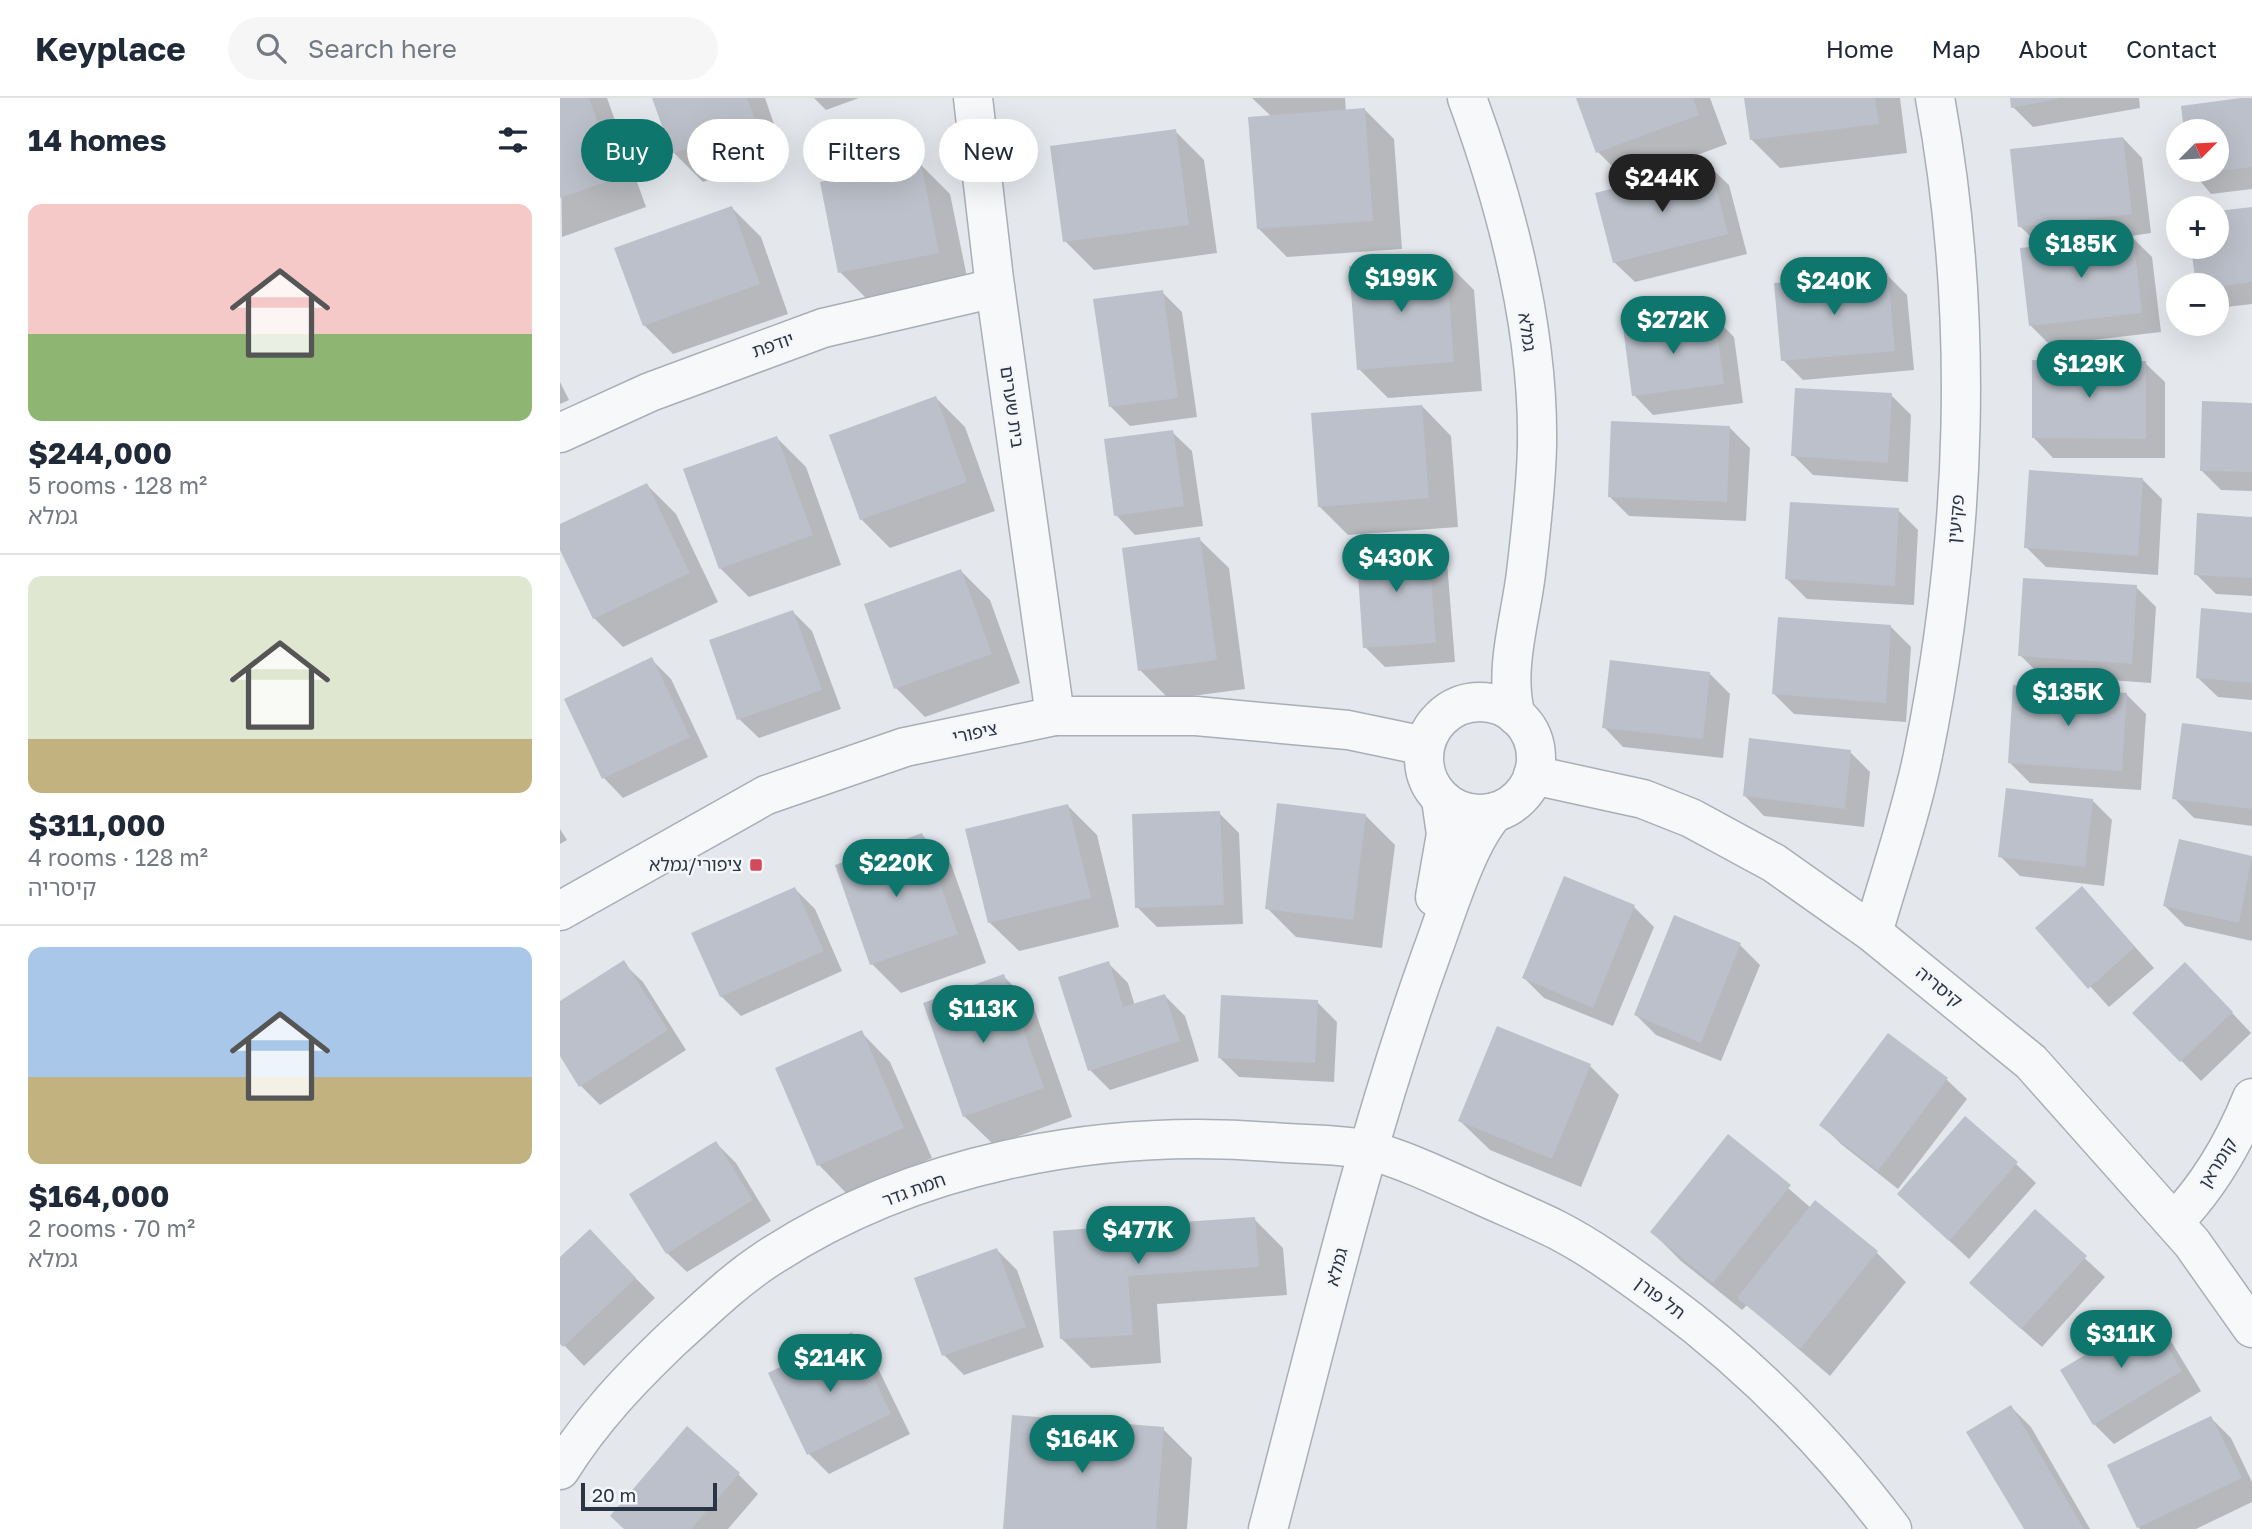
<!DOCTYPE html>
<html lang="en">
<head>
<meta charset="utf-8">
<style>
	:root { --surface:#fff; --page:#f6f6f7; --text:#1f2937; --muted:#747a83; --line:#e0e1e3; --accent:#0f766e }
	body { margin:0; font-family:"Golos Text","Noto Sans Hebrew",sans-serif; background:var(--page); color:var(--text); height:100vh; display:flex; flex-direction:column; font-size:26px; white-space:nowrap }
	* { box-sizing:border-box; margin:0 }
	p { font-size:23px; color:var(--muted) }
	.icon { flex:none; width:38px; height:38px; fill:none; stroke:currentColor; stroke-width:2; stroke-linecap:round; stroke-linejoin:round }
	.map { position:relative; flex:1; overflow:hidden }
	.sheet { display:flex; flex-direction:column; background:var(--surface); width:560px }
	.sheet>* { flex:none }
	.hud { position:absolute; left:21px; top:21px; width:665px; height:63px; display:flex; gap:14px }
	.needle { width:46px; rotate:66deg }
	.controls { position:absolute; left:1606px; top:21px; display:grid; gap:14px }
	.controls a { display:grid; place-items:center; width:63px; height:63px; border-radius:50%; background:var(--surface); box-shadow:0 7px 28px #0002; font-size:35px }
	.scale { position:absolute; left:21px; bottom:18px; width:136px; box-sizing:border-box; padding-left:7px; border:4px solid #2b3445; border-top:0; font-size:19px; line-height:24px; white-space:nowrap; color:#2b3445; -webkit-text-stroke:5px #f4f6f9; paint-order:stroke }
	.price { position:absolute; translate:-50% -60px; padding:0 16px; border-radius:24px; background:var(--accent); color:#fff; font-size:23px; line-height:46px; filter:drop-shadow(0 2px 4px #0008) }
	.price::after { content:''; position:absolute; left:50%; top:42px; width:21px; height:16px; margin-left:-10px; background:inherit; clip-path:polygon(0 0,100% 0,50% 100%) }
	.price.on { background:#222; color:#fff }
	ul { padding:0; list-style:none }
	li { display:grid; align-content:center; gap:14px; height:371px; padding:0 28px }
	li+li { border-top:2px solid var(--line) }
	li span { display:grid; place-items:center; height:217px; border-radius:14px; color:#555 }
	li>.icon { margin-inline-start:auto }
	span .icon { width:126px; height:126px; fill:#fffc; stroke-width:1 }
	li b { font-size:30px }
	h2 { display:flex; justify-content:space-between; align-items:center; height:84px; padding:0 28px; font-size:30px }
	.chip { padding:0 24px; border-radius:32px; background:var(--surface); box-shadow:0 7px 28px #0002; font-size:24px; line-height:63px }
	.chip.on { background:var(--accent); color:#fff }
	header { display:flex; align-items:center; gap:42px; box-sizing:border-box; height:98px; padding:0 35px; background:var(--surface); border-bottom:2px solid var(--line) }
	header strong { font-size:33px }
	nav { display:flex; gap:38px; margin-inline-start:auto; font-size:24px }
	.search { width:490px; height:63px; background:var(--page); display:flex; align-items:center; gap:18px; box-sizing:border-box; padding:0 24px; border-radius:38px; color:var(--muted); font-size:26px }
	main { display:flex; flex:1; min-height:0 }
	.map>svg:first-child { display:block }
	.shadow { fill:#0003 }
	.building { fill:#bbc0ca }
	.lines { fill:none; stroke-linecap:round; stroke-linejoin:round }
	.minor-casing { stroke:#a9aeb7; stroke-width:41 }
	.minor { stroke:#f7f8fa; stroke-width:38 }
	.poi-dot { fill:#d1495b; stroke:#f4f6f9; stroke-width:2.5 }
	.labels { text-anchor:middle; stroke-width:5; stroke-linejoin:round; paint-order:stroke }
	.street-label { font-size:18px; fill:#2b3445; stroke:#f4f6f9 }
	.poi-label { font-size:18px; fill:#2b3445; stroke:#f4f6f9; text-anchor:end }
</style>
</head>
<body>
<header>
<strong>Keyplace</strong>
<div class="search"><svg class="icon" aria-label="search" viewBox="0 0 24 24"><circle cx="10" cy="10" r="6"/><path d="M15 15l6 6"/></svg>Search here</div>
<nav><a>Home</a><a>Map</a><a>About</a><a>Contact</a></nav>
</header>
<main>
<section class="sheet">
<h2>14 homes<svg class="icon" aria-label="filters" viewBox="0 0 24 24"><path d="M4 7h16M4 17h16"/><circle cx="9" cy="7" r="2"/><circle cx="15" cy="17" r="2"/></svg></h2>
<ul>
<li><span style="background:linear-gradient(#f6c9c9 60%,#8fb573 0)"><svg class="icon" aria-label="home" viewBox="0 0 24 24"><path d="M3 11l9-7 9 7M6 9v11h12V9"/></svg></span><div><b>$244,000</b><p>5 rooms · 128 m²</p><p>גמלא</p></div></li>
<li><span style="background:linear-gradient(#dfe7d0 75%,#c2b280 0)"><svg class="icon" aria-label="home" viewBox="0 0 24 24"><path d="M3 11l9-7 9 7M6 9v11h12V9"/></svg></span><div><b>$311,000</b><p>4 rooms · 128 m²</p><p>קיסריה</p></div></li>
<li><span style="background:linear-gradient(#a9c7e8 60%,#c2b280 0)"><svg class="icon" aria-label="home" viewBox="0 0 24 24"><path d="M3 11l9-7 9 7M6 9v11h12V9"/></svg></span><div><b>$164,000</b><p>2 rooms · 70 m²</p><p>גמלא</p></div></li>
</ul>
</section>
<div class="map">
<svg width="1692" height="1431" viewBox="0 0 1692 1431">
	<rect width="100%" height="100%" fill="#e4e7ec"/>
	<g class="shadow">
		<path d="M 0,0 L 47,0 L 86,109 L 2,139 Z"/>
		<path d="M 94,0 L 205,0 L 224,55 L 143,84 L 114,55 Z"/>
		<path d="M 254,0 L 299,0 L 266,12 Z"/>
		<path d="M 692,0 L 785,0 L 786,14 L 805,12 L 834,41 L 842,151 L 727,159 L 698,130 L 712,19 Z"/>
		<path d="M 1018,0 L 1150,0 L 1167,46 L 1067,83 L 1038,54 Z"/>
		<path d="M 1186,0 L 1340,0 L 1347,55 L 1220,70 L 1191,41 Z"/>
		<path d="M 1451,0 L 1579,0 L 1580,10 L 1473,29 L 1453,9 Z"/>
		<path d="M 1692,0 L 1692,91 L 1651,96 L 1631,72 L 1657,72 L 1657,33 L 1626,33 L 1623,10 Z"/>
		<path d="M 615,33 L 644,62 L 657,155 L 534,172 L 505,143 Z"/>
		<path d="M 1563,40 L 1582,60 L 1591,135 L 1571,138 L 1592,159 L 1601,234 L 1490,247 L 1470,227 L 1481,149 L 1460,128 Z"/>
		<path d="M 361,67 L 390,96 L 408,184 L 309,203 L 280,174 Z"/>
		<path d="M 1149,68 L 1169,87 L 1187,156 L 1075,184 L 1055,165 L 1037,96 Z"/>
		<path d="M 172,110 L 201,139 L 228,216 L 113,256 L 84,227 Z"/>
		<path d="M 1692,111 L 1692,206 L 1658,210 L 1657,187 L 1637,187 L 1633,149 L 1657,149 Z"/>
		<path d="M 885,163 L 914,192 L 922,293 L 828,300 L 799,271 Z"/>
		<path d="M 1327,177 L 1347,197 L 1354,272 L 1243,282 L 1223,262 Z"/>
		<path d="M 602,194 L 622,214 L 637,319 L 570,328 L 550,308 Z"/>
		<path d="M 1154,219 L 1174,239 L 1183,305 L 1093,317 L 1074,297 Z"/>
		<path d="M 1585,265 L 1605,284 L 1605,360 L 1493,360 L 1474,340 Z"/>
		<path d="M 0,284 L 9,302 L 0,306 Z"/>
		<path d="M 1331,297 L 1351,317 L 1348,384 L 1253,377 L 1233,357 Z"/>
		<path d="M 376,300 L 405,329 L 435,413 L 330,450 L 301,421 Z"/>
		<path d="M 1692,306 L 1692,393 L 1661,392 L 1641,372 Z"/>
		<path d="M 862,308 L 891,338 L 898,429 L 788,437 L 759,408 Z"/>
		<path d="M 1170,330 L 1190,350 L 1186,423 L 1069,418 L 1049,398 Z"/>
		<path d="M 612,334 L 632,353 L 643,428 L 575,437 L 556,417 Z"/>
		<path d="M 217,340 L 246,369 L 281,467 L 189,499 L 160,470 Z"/>
		<path d="M 1582,381 L 1602,401 L 1598,477 L 1486,469 L 1466,449 Z"/>
		<path d="M 87,387 L 116,416 L 158,504 L 63,549 L 34,520 L 0,448 L 0,428 Z"/>
		<path d="M 1338,412 L 1358,432 L 1354,507 L 1247,501 L 1227,481 Z"/>
		<path d="M 1692,420 L 1692,498 L 1656,496 L 1636,476 Z"/>
		<path d="M 639,441 L 669,470 L 685,591 L 609,601 L 580,572 Z"/>
		<path d="M 868,444 L 887,464 L 895,564 L 825,569 L 805,549 Z"/>
		<path d="M 401,473 L 430,502 L 460,585 L 365,619 L 336,590 Z"/>
		<path d="M 1576,489 L 1596,509 L 1591,585 L 1480,577 L 1460,557 Z"/>
		<path d="M 233,514 L 252,533 L 281,611 L 199,640 L 179,621 Z"/>
		<path d="M 1692,516 L 1692,602 L 1658,599 L 1638,580 Z"/>
		<path d="M 1331,529 L 1351,549 L 1346,624 L 1234,616 L 1214,596 Z"/>
		<path d="M 92,562 L 111,581 L 148,659 L 63,700 L 44,680 Z"/>
		<path d="M 1150,576 L 1170,596 L 1163,660 L 1063,649 L 1044,629 Z"/>
		<path d="M 1566,596 L 1586,616 L 1581,692 L 1470,685 L 1450,665 Z"/>
		<path d="M 1692,636 L 1692,728 L 1634,720 L 1614,700 Z"/>
		<path d="M 1290,654 L 1310,674 L 1304,729 L 1204,718 L 1185,698 Z"/>
		<path d="M 1532,702 L 1552,722 L 1544,788 L 1460,778 L 1440,758 Z"/>
		<path d="M 508,708 L 537,737 L 559,829 L 459,853 L 429,824 Z"/>
		<path d="M 659,715 L 679,735 L 683,826 L 597,829 L 577,809 Z"/>
		<path d="M 806,718 L 835,747 L 822,850 L 736,839 L 707,810 Z"/>
		<path d="M 0,731 L 7,742 L 0,746 Z"/>
		<path d="M 362,737 L 391,766 L 426,865 L 341,895 L 312,866 Z"/>
		<path d="M 1620,743 L 1692,760 L 1692,843 L 1625,828 L 1605,808 Z"/>
		<path d="M 1005,780 L 1074,809 L 1094,829 L 1053,928 L 984,900 L 964,880 Z"/>
		<path d="M 1522,790 L 1594,870 L 1549,909 L 1477,830 Z"/>
		<path d="M 235,791 L 255,811 L 282,873 L 181,918 L 161,898 Z"/>
		<path d="M 1180,847 L 1200,867 L 1161,963 L 1096,937 L 1076,917 Z"/>
		<path d="M 63,865 L 83,884 L 126,952 L 40,1007 L 21,988 L 0,955 L 0,905 Z"/>
		<path d="M 548,865 L 568,885 L 575,908 L 605,898 L 625,918 L 639,963 L 550,992 L 530,972 Z"/>
		<path d="M 443,878 L 473,907 L 512,1019 L 434,1047 L 404,1018 Z"/>
		<path d="M 1645,886 L 1691,935 L 1641,983 L 1575,915 Z"/>
		<path d="M 757,904 L 777,924 L 774,984 L 679,979 L 659,959 Z"/>
		<path d="M 301,934 L 330,964 L 372,1060 L 288,1097 L 259,1067 L 217,971 Z"/>
		<path d="M 1329,937 L 1387,982 L 1407,1001 L 1338,1091 L 1281,1046 L 1261,1026 Z"/>
		<path d="M 1030,968 L 1059,997 L 1021,1089 L 930,1052 L 900,1023 Z"/>
		<path d="M 1168,1038 L 1251,1110 L 1255,1104 L 1317,1155 L 1346,1184 L 1270,1278 L 1187,1207 L 1182,1212 L 1121,1163 L 1092,1134 Z"/>
		<path d="M 156,1045 L 176,1065 L 211,1123 L 127,1174 L 107,1155 Z"/>
		<path d="M 1456,1066 L 1476,1085 L 1409,1161 L 1339,1096 Z"/>
		<path d="M 1475,1114 L 1545,1179 L 1482,1249 L 1431,1204 Z"/>
		<path d="M 694,1121 L 723,1150 L 727,1197 L 597,1206 L 601,1265 L 531,1270 L 502,1241 L 494,1135 Z"/>
		<path d="M 437,1152 L 457,1172 L 484,1249 L 404,1277 L 384,1257 L 356,1181 Z"/>
		<path d="M 49,1153 L 95,1200 L 24,1268 L 0,1243 L 0,1162 Z"/>
		<path d="M 1589,1220 L 1609,1240 L 1641,1293 L 1554,1346 L 1534,1326 Z"/>
		<path d="M 291,1236 L 311,1256 L 350,1336 L 269,1376 L 249,1356 Z"/>
		<path d="M 1451,1309 L 1471,1329 L 1530,1431 L 1466,1431 Z"/>
		<path d="M 1651,1320 L 1671,1340 L 1692,1384 L 1692,1404 L 1636,1431 L 1580,1431 L 1578,1429 Z"/>
		<path d="M 603,1331 L 632,1360 L 627,1431 L 445,1431 Z"/>
		<path d="M 178,1376 L 198,1396 L 168,1431 L 65,1431 Z"/>
	</g>
	<g class="building">
		<path d="M 0,0 L 29,0 L 58,80 L 0,100 Z"/>
		<path d="M 92,0 L 187,0 L 197,26 L 112,56 Z"/>
		<path d="M 1016,0 L 1133,0 L 1139,17 L 1036,55 Z"/>
		<path d="M 1184,0 L 1315,0 L 1319,26 L 1190,42 Z"/>
		<path d="M 1450,0 L 1498,0 L 1498,1 L 1451,10 Z"/>
		<path d="M 1681,0 L 1692,0 L 1692,69 L 1657,73 L 1657,33 L 1624,33 L 1621,8 Z"/>
		<path d="M 805,10 L 813,123 L 697,131 L 688,19 Z"/>
		<path d="M 616,31 L 629,127 L 503,144 L 490,48 Z"/>
		<path d="M 1563,39 L 1572,116 L 1458,129 L 1450,51 Z"/>
		<path d="M 361,65 L 379,155 L 278,175 L 260,84 Z"/>
		<path d="M 1150,66 L 1168,136 L 1053,165 L 1035,95 Z"/>
		<path d="M 172,108 L 200,186 L 83,228 L 54,150 Z"/>
		<path d="M 1692,109 L 1692,184 L 1657,189 L 1636,187 L 1631,149 L 1657,149 L 1657,113 Z"/>
		<path d="M 1573,137 L 1582,215 L 1469,228 L 1460,150 Z"/>
		<path d="M 886,161 L 894,264 L 797,272 L 789,168 Z"/>
		<path d="M 1328,175 L 1335,253 L 1221,263 L 1214,185 Z"/>
		<path d="M 603,192 L 618,300 L 549,309 L 533,201 Z"/>
		<path d="M 1155,218 L 1164,286 L 1072,298 L 1063,229 Z"/>
		<path d="M 1472,262 L 1586,263 L 1586,341 L 1472,340 Z"/>
		<path d="M 1235,290 L 1332,295 L 1328,365 L 1231,358 Z"/>
		<path d="M 376,298 L 407,384 L 300,422 L 269,337 Z"/>
		<path d="M 1642,303 L 1692,305 L 1692,374 L 1640,373 Z"/>
		<path d="M 862,307 L 869,400 L 758,409 L 751,315 Z"/>
		<path d="M 1051,323 L 1170,328 L 1167,404 L 1048,399 Z"/>
		<path d="M 613,332 L 624,408 L 554,418 L 544,341 Z"/>
		<path d="M 217,338 L 253,437 L 159,471 L 123,371 Z"/>
		<path d="M 1469,372 L 1583,380 L 1578,458 L 1464,450 Z"/>
		<path d="M 87,385 L 130,475 L 33,521 L 0,452 L 0,426 Z"/>
		<path d="M 1230,404 L 1339,410 L 1335,488 L 1225,481 Z"/>
		<path d="M 1637,415 L 1692,419 L 1692,480 L 1634,477 Z"/>
		<path d="M 640,439 L 657,562 L 578,573 L 562,450 Z"/>
		<path d="M 868,442 L 876,545 L 803,550 L 796,448 Z"/>
		<path d="M 401,471 L 432,556 L 334,591 L 304,506 Z"/>
		<path d="M 1463,480 L 1577,487 L 1572,566 L 1458,558 Z"/>
		<path d="M 1641,510 L 1692,515 L 1692,585 L 1636,580 Z"/>
		<path d="M 233,512 L 262,592 L 177,622 L 149,542 Z"/>
		<path d="M 1218,519 L 1331,527 L 1326,605 L 1212,596 Z"/>
		<path d="M 92,559 L 130,639 L 42,681 L 4,601 Z"/>
		<path d="M 1050,562 L 1150,574 L 1143,641 L 1042,630 Z"/>
		<path d="M 1453,587 L 1567,595 L 1562,673 L 1448,665 Z"/>
		<path d="M 1622,625 L 1692,634 L 1692,711 L 1612,701 Z"/>
		<path d="M 1189,640 L 1291,652 L 1285,711 L 1183,698 Z"/>
		<path d="M 1446,690 L 1533,701 L 1525,769 L 1438,759 Z"/>
		<path d="M 717,705 L 806,716 L 793,822 L 705,811 Z"/>
		<path d="M 508,706 L 531,800 L 428,825 L 405,731 Z"/>
		<path d="M 660,713 L 664,807 L 575,810 L 572,716 Z"/>
		<path d="M 362,735 L 398,836 L 310,867 L 275,767 Z"/>
		<path d="M 1619,741 L 1692,758 L 1679,825 L 1603,808 Z"/>
		<path d="M 1004,778 L 1075,807 L 1033,910 L 962,880 Z"/>
		<path d="M 1522,788 L 1575,849 L 1528,891 L 1475,830 Z"/>
		<path d="M 235,789 L 264,853 L 160,899 L 131,835 Z"/>
		<path d="M 1114,817 L 1181,845 L 1141,945 L 1074,917 Z"/>
		<path d="M 64,862 L 108,932 L 19,989 L 0,958 L 0,903 Z"/>
		<path d="M 549,863 L 563,909 L 605,896 L 620,943 L 528,973 L 498,879 Z"/>
		<path d="M 1625,864 L 1673,914 L 1620,964 L 1572,915 Z"/>
		<path d="M 444,876 L 484,990 L 403,1019 L 363,905 Z"/>
		<path d="M 661,897 L 758,902 L 755,965 L 658,960 Z"/>
		<path d="M 937,928 L 1031,966 L 992,1061 L 898,1023 Z"/>
		<path d="M 302,932 L 344,1030 L 257,1068 L 215,970 Z"/>
		<path d="M 1328,935 L 1388,980 L 1318,1073 L 1259,1027 Z"/>
		<path d="M 1405,1018 L 1458,1064 L 1389,1143 L 1337,1096 Z"/>
		<path d="M 1168,1036 L 1231,1087 L 1153,1185 L 1090,1134 Z"/>
		<path d="M 156,1043 L 193,1102 L 106,1156 L 69,1096 Z"/>
		<path d="M 1255,1102 L 1318,1153 L 1240,1251 L 1177,1200 Z"/>
		<path d="M 1475,1111 L 1527,1158 L 1461,1231 L 1409,1185 Z"/>
		<path d="M 695,1119 L 699,1169 L 568,1178 L 573,1237 L 500,1241 L 493,1133 Z"/>
		<path d="M 30,1131 L 76,1180 L 3,1249 L 0,1246 L 0,1159 Z"/>
		<path d="M 437,1150 L 466,1229 L 382,1258 L 354,1180 Z"/>
		<path d="M 1590,1218 L 1622,1273 L 1533,1327 L 1500,1272 Z"/>
		<path d="M 292,1234 L 331,1316 L 247,1357 L 208,1275 Z"/>
		<path d="M 1451,1307 L 1524,1431 L 1464,1431 L 1406,1334 Z"/>
		<path d="M 452,1317 L 604,1329 L 596,1431 L 443,1431 Z"/>
		<path d="M 1651,1318 L 1682,1380 L 1577,1430 L 1547,1367 Z"/>
		<path d="M 127,1328 L 180,1375 L 131,1431 L 64,1431 L 50,1418 Z"/>
	</g>
	<g class="lines">
		<defs>
			<g id="minor">
				<path d="M 413,0 L 434,181 L 495,618"/>
				<path d="M 907,0 C 947,109 979,230 977,348 C 976,390 971,433 966,475 C 961,519 943,573 956,618"/>
				<path d="M 0,335 L 90,294 L 263,230 L 435,190"/>
				<circle cx="920" cy="660" r="56"/>
				<path d="M 973,677 L 1083,701 L 1131,720 L 1214,765 L 1313,835 L 1471,964 L 1632,1145 L 1692,1230"/>
				<path d="M 875,799 L 886,736 L 881,701"/>
				<path d="M 0,813 L 206,697 L 345,649 L 495,618 L 636,618 L 788,632 L 865,648"/>
				<path d="M 1313,835 C 1330,776 1351,716 1363,657 C 1407,441 1415,217 1375,0"/>
				<path d="M 1614,1124 C 1649,1088 1673,1047 1692,1000"/>
				<path d="M 0,1372 C 32,1321 70,1281 113,1240 C 142,1214 171,1185 204,1163 C 351,1065 538,1030 712,1044 C 743,1047 777,1045 807,1052 C 839,1059 887,1082 918,1096 C 944,1108 971,1119 997,1132 C 1034,1151 1069,1177 1103,1202 C 1192,1268 1266,1343 1332,1431"/>
				<path d="M 708,1431 C 759,1238 804,1042 872,854 C 887,814 907,744 935,714"/>
			</g>
		</defs>
		<use href="#minor" class="minor-casing"/>
		<use href="#minor" class="minor"/>
	</g>
	<rect class="poi-dot" x="189" y="760" width="14" height="14" rx="3.5"/>
	<g class="labels">
		<g class="street-label">
			<text transform="translate(967 234) rotate(82)" y="6">גמלא</text>
			<text transform="translate(213 247) rotate(-19)" y="6">יודפת</text>
			<text transform="translate(452 309) rotate(82)" y="6">בית שערים</text>
			<text transform="translate(1396 421) rotate(-85)" y="6">פקיעין</text>
			<text transform="translate(415 635) rotate(-12)" y="6">ציפורי</text>
			<text transform="translate(1379 889) rotate(39)" y="6">קיסריה</text>
			<text transform="translate(1658 1065) rotate(-58)" y="6">קומראן</text>
			<text transform="translate(354 1092) rotate(-20)" y="6">חמת גדר</text>
			<text transform="translate(777 1169) rotate(-75)" y="6">גמלא</text>
			<text transform="translate(1100 1200) rotate(37)" y="6">תל פורן</text>
		</g>
		<g class="poi-label">
			<text x="182" y="773">ציפורי/גמלא</text>
		</g>
	</g>
</svg>
<div class="controls">
<a><svg class="needle" viewBox="-14 -14 28 28"><path d="M0-13l5 13h-10z" fill="#e53935"/><path d="M0 13l5-13h-10z" fill="#747a83"/></svg></a>
<a>+</a>
<a>−</a>
</div>
<div class="scale">20 m</div>
<b class="price on" style="left:1102px;top:116px">$244K</b>
<b class="price" style="left:1521px;top:182px">$185K</b>
<b class="price" style="left:841px;top:216px">$199K</b>
<b class="price" style="left:1274px;top:219px">$240K</b>
<b class="price" style="left:1113px;top:258px">$272K</b>
<b class="price" style="left:1529px;top:302px">$129K</b>
<b class="price" style="left:836px;top:496px">$430K</b>
<b class="price" style="left:1508px;top:630px">$135K</b>
<b class="price" style="left:336px;top:801px">$220K</b>
<b class="price" style="left:423px;top:947px">$113K</b>
<b class="price" style="left:578px;top:1168px">$477K</b>
<b class="price" style="left:1561px;top:1272px">$311K</b>
<b class="price" style="left:270px;top:1296px">$214K</b>
<b class="price" style="left:522px;top:1377px">$164K</b>
<div class="hud">
<a class="chip on">Buy</a>
<a class="chip">Rent</a>
<a class="chip">Filters</a>
<a class="chip">New</a>
</div>
</div>
</main>
</body>
</html>
